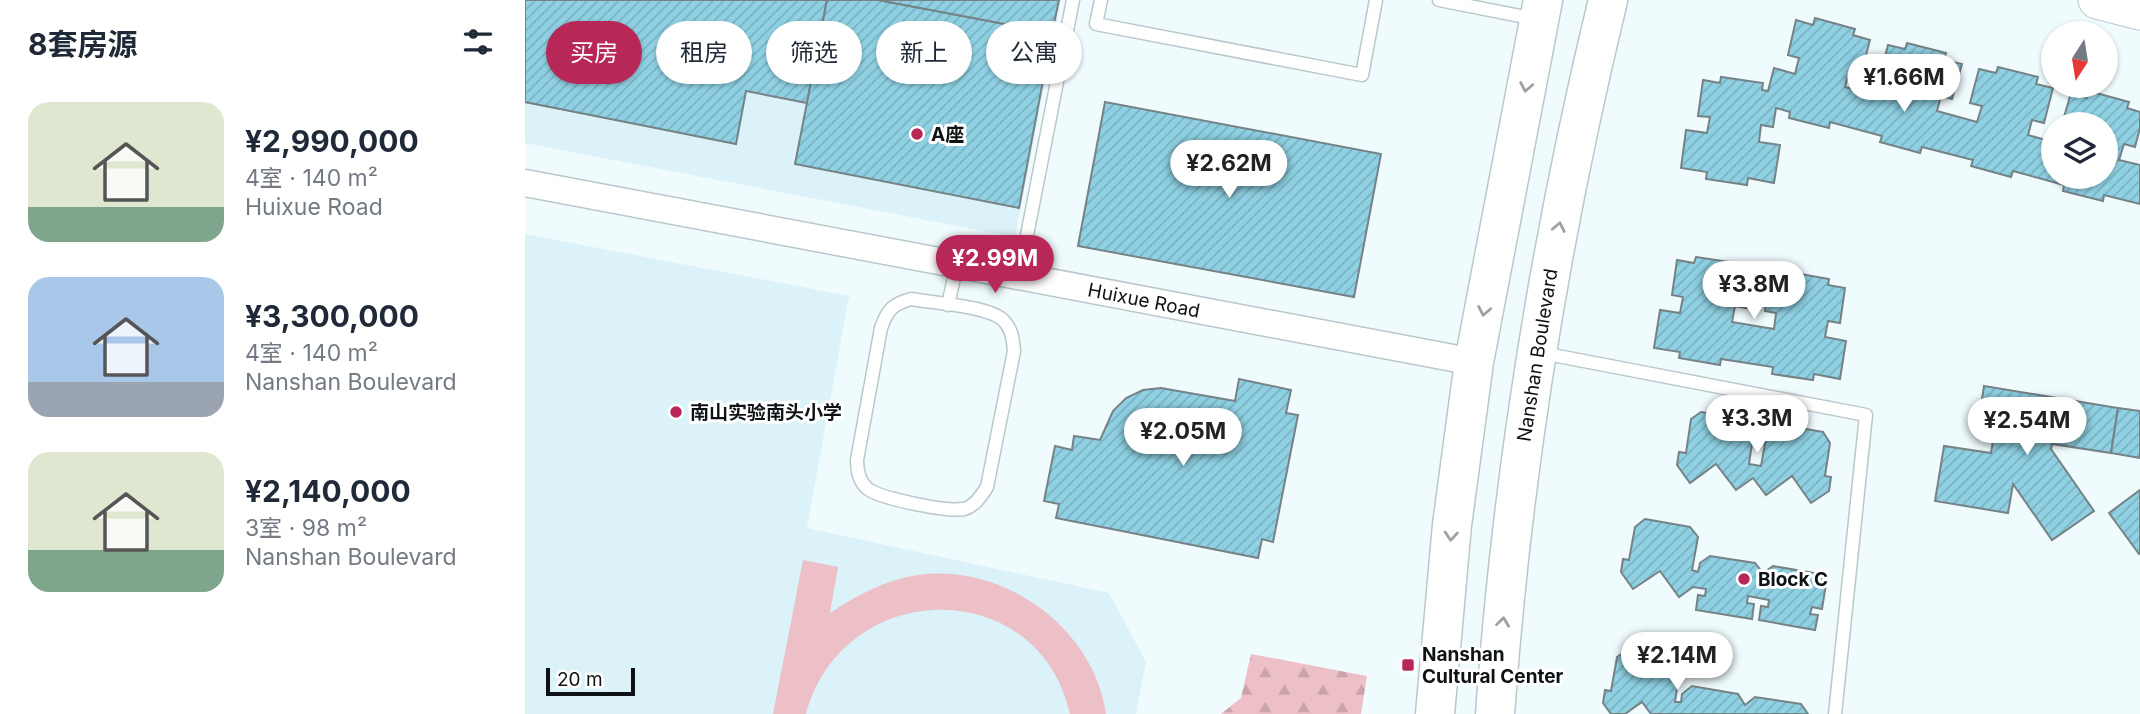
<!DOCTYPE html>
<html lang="zh">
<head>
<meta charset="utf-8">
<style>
	:root { --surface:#fff; --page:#f6f6f7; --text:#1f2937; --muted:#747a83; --accent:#b72858 }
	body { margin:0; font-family:Inter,"Noto Sans SC",sans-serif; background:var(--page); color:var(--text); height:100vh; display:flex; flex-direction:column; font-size:26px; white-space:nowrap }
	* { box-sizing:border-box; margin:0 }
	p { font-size:23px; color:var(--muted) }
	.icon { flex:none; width:38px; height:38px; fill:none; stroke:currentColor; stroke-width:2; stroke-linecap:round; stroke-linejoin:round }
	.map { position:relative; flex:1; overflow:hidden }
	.drawer { display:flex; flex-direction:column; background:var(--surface); width:525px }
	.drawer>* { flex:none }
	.guide { position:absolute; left:21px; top:21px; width:665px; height:63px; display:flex; gap:14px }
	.needle { width:46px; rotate:192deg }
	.buttons { position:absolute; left:1516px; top:21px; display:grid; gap:14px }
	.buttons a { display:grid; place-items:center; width:77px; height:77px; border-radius:50%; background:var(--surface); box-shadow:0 2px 5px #0004; font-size:35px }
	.scale { position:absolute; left:21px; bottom:18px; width:89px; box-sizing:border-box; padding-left:7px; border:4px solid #0e1214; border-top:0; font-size:19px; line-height:24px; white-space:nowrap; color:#0e1214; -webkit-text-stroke:5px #fff; paint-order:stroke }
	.price { position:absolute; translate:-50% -60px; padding:0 16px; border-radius:24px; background:#fff; color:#222; font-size:23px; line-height:46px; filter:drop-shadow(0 2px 4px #0008) }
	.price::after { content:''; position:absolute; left:50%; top:42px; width:21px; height:16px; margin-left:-10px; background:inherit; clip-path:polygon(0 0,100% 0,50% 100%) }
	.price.current { background:var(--accent); color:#fff }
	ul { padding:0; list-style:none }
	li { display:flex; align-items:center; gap:21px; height:175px; padding:0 28px }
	li span { display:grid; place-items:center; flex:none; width:196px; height:140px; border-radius:21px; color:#555 }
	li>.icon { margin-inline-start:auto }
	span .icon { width:84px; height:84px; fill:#fffc; stroke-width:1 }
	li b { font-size:30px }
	h2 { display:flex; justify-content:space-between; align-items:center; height:84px; padding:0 28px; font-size:30px }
	.chip { padding:0 24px; border-radius:32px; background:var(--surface); box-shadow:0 2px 5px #0004; font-size:24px; line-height:63px }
	.chip.current { background:var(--accent); color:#fff }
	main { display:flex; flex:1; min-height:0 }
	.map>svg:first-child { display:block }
	.built { fill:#dbf2f9 }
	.forest { fill:url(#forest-firs) }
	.park { fill:#edbfc7 }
	.building { fill:url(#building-hatch); stroke:#768386; stroke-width:2 }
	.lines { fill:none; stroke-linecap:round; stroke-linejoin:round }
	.service-casing { stroke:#bac7cb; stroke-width:15 }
	.minor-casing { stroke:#bac7cb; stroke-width:29 }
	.secondary-casing { stroke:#bac7cb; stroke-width:39 }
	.primary-casing { stroke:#bac7cb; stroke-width:41 }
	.service { stroke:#fff; stroke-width:12 }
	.minor { stroke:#fff; stroke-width:26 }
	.secondary { stroke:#fff; stroke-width:37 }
	.primary { stroke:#fff; stroke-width:38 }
	.oneway { stroke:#9fa0a1 }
	.poi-dot { fill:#b72858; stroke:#fff; stroke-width:2.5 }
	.labels { text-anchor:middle; stroke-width:6; stroke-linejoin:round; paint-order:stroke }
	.poi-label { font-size:19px; font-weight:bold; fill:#0e1214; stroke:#fff; text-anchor:start }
	.street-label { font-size:19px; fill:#0e1214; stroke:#fff }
</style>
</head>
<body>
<main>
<section class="drawer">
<h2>8套房源<svg class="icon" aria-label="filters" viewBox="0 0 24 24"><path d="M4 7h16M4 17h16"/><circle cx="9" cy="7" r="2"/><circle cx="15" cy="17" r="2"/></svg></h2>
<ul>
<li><span style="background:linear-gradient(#dfe7d0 75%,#7fa58c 0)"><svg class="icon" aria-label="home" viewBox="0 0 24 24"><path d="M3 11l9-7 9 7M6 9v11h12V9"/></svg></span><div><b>¥2,990,000</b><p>4室 · 140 m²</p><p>Huixue Road</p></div></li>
<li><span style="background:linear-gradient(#a9c7e8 75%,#9aa5b1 0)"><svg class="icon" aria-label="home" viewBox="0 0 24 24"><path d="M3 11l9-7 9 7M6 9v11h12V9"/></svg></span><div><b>¥3,300,000</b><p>4室 · 140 m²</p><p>Nanshan Boulevard</p></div></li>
<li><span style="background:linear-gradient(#dfe7d0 70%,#7fa58c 0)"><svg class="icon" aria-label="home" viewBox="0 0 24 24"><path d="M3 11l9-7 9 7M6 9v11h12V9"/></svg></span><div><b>¥2,140,000</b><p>3室 · 98 m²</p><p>Nanshan Boulevard</p></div></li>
</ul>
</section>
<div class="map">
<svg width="1615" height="714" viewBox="0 0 1615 714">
	<defs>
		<pattern id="forest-firs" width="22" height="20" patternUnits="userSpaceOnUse" patternTransform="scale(1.75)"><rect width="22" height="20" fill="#edbfc7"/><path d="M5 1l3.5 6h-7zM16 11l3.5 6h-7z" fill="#caa3aa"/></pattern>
		<pattern id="building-hatch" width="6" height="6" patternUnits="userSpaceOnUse" patternTransform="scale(1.75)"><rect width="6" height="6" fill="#8fd1e3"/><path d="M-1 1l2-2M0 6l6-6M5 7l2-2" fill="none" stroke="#7ab2c2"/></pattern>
	</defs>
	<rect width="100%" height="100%" fill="#f0fbfe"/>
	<g class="built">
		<path d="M 0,0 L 536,0 L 490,237 L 0,143 Z"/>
		<path d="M 0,234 L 324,296 L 282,528 L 584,593 L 621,662 L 611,714 L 0,714 Z"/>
	</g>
	<path class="forest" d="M 726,654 L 842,676 L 836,714 L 696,714 L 716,698 Z"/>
	<path class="park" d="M 278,560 L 313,567 L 305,613 C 332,595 360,580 393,575 C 478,563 569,627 581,714 L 545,714 C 513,573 318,577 281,714 L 248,714 Z"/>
	<g class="building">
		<path d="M 0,0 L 160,0 L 135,128 L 0,102 Z"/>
		<path d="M 0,0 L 302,0 L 282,103 L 221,91 L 211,144 L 0,102 Z"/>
		<path d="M 302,0 L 353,0 L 527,33 L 494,208 L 270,164 Z"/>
		<path d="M 353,0 L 534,0 L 527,33 Z"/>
		<path d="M 1290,18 L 1330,29 L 1328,35 L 1345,40 L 1336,74 L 1324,71 L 1320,87 L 1361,98 L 1365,82 L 1354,79 L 1363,45 L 1380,49 L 1382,43 L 1421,53 L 1419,60 L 1437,64 L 1427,99 L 1416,96 L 1412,111 L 1452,122 L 1457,106 L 1445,103 L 1454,69 L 1471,73 L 1473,67 L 1513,77 L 1511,84 L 1528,88 L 1519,123 L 1507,120 L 1503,135 L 1528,142 L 1528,177 L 1580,177 L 1580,124 L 1537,124 L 1546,93 L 1562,98 L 1564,91 L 1604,102 L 1602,108 L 1615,112 L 1615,128 L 1610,147 L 1599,144 L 1594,160 L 1615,165 L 1615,204 L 1579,195 L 1578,201 L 1538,191 L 1539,185 L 1488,171 L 1486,177 L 1446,166 L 1448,160 L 1397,147 L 1395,153 L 1355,142 L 1357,136 L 1305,122 L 1304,128 L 1264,118 L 1265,112 L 1251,108 L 1248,127 L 1236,125 L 1234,142 L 1255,145 L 1249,183 L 1223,178 L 1222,185 L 1181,179 L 1182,172 L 1156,168 L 1161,130 L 1182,133 L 1185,117 L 1173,116 L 1178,80 L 1195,83 L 1196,77 L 1238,83 L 1237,90 L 1243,91 L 1249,68 L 1270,74 L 1274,58 L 1263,55 L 1271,20 L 1288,25 Z"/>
		<path d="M 580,102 L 856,154 L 829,297 L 553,246 Z"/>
		<path d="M 1171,257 L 1211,263 L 1210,270 L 1227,273 L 1222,308 L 1210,306 L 1207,322 L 1249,329 L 1251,313 L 1240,311 L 1245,276 L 1262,279 L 1264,272 L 1304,279 L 1303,285 L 1320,288 L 1315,323 L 1303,321 L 1300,337 L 1321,341 L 1315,379 L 1289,374 L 1288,380 L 1247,374 L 1248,367 L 1196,359 L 1195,365 L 1154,358 L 1155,352 L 1129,348 L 1135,310 L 1155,313 L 1158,297 L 1147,295 L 1152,260 L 1169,263 Z"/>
		<path d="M 714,379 L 766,390 L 761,413 L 773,415 L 748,542 L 737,539 L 733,558 L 531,518 L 534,504 L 519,501 L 530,446 L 547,450 L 549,436 L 575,440 L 588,411 L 601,398 L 618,390 L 636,388 L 710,401 Z"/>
		<path d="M 1459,386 L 1593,408 L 1586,453 L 1527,444 L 1526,449 L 1569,511 L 1527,540 L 1488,484 L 1483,513 L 1410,501 L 1419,446 L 1466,453 L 1469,434 L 1452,432 Z"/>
		<path d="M 1593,408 L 1615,411 L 1615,458 L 1586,453 Z"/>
		<path d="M 1176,412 L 1222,420 L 1229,430 L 1224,464 L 1236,466 L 1242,432 L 1252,424 L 1298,432 L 1305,443 L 1300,476 L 1306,477 L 1304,491 L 1286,503 L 1267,476 L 1241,495 L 1228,478 L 1211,490 L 1191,464 L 1165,483 L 1152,465 L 1154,452 L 1161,453 L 1166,419 Z"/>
		<path d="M 1615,490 L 1615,553 L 1614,554 L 1584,513 Z"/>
		<path d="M 1120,519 L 1165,527 L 1173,537 L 1167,570 L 1173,572 L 1175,563 L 1185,556 L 1230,563 L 1238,573 L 1248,566 L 1294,574 L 1301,584 L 1297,609 L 1287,607 L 1285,614 L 1293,615 L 1290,630 L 1234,620 L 1236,606 L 1243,607 L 1244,600 L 1223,596 L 1222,603 L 1229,604 L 1227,619 L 1171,610 L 1173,595 L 1180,596 L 1181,589 L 1168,587 L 1154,597 L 1135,571 L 1108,589 L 1096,572 L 1098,559 L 1104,560 L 1110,527 Z"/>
		<path d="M 1103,650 L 1148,658 L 1155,668 L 1150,702 L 1156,702 L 1157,694 L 1167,686 L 1213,694 L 1220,705 L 1230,697 L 1276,704 L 1283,714 L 1126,714 L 1117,702 L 1100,714 L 1086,714 L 1078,703 L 1080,690 L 1086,691 L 1092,657 Z"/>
	</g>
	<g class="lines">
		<defs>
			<g id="service">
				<path d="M 576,0 L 571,24 L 837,75 L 851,0"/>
				<path d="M 914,0 L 1010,19"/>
				<path d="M 494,276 L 548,0"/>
				<path d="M 386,299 C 408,303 463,306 478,320 C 487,329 488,339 489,351 L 462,487 C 456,496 450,506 439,509 C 422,512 357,499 343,489 C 334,482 332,471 332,460 L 356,328 C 362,311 367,304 386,299 Z"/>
				<path d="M 423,305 L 432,264"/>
				<path d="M 1017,353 L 1341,415 L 1310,714"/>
			</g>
			<path id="minor" d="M 0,183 L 949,362"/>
			<path id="secondary" d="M 1572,0 L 1615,11"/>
			<g id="primary">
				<path d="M 910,714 L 927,525 L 949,362 L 1018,0"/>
				<path d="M 970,714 C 987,473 1026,235 1083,0"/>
			</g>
		</defs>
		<use href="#service" class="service-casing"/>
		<use href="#minor" class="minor-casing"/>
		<use href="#secondary" class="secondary-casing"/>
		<use href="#primary" class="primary-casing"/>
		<use href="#service" class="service"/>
		<use href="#minor" class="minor"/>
		<use href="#secondary" class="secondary"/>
		<use href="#primary" class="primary"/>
	</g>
	<defs><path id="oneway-chevron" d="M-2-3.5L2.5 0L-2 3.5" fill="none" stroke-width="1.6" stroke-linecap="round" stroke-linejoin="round" transform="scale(1.75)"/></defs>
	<g class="oneway">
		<use href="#oneway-chevron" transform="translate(1001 87) rotate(101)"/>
		<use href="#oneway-chevron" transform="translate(1034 227) rotate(-79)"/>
		<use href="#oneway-chevron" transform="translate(959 311) rotate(101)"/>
		<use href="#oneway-chevron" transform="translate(926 536) rotate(95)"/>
		<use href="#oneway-chevron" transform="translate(978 622) rotate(-83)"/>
	</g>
	<g class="poi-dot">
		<circle cx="392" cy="134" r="7"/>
		<circle cx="151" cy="412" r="7"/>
		<circle cx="1219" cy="579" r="7"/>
		<rect x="876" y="658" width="14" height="14" rx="3.5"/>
	</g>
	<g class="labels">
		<g class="poi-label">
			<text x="406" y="141">A座</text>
			<text x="165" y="419">南山实验南头小学</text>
			<text x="1233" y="586">Block C</text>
			<text x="897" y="661">Nanshan<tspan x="897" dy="22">Cultural Center</tspan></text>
		</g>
		<g class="street-label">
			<text transform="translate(619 300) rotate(11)" y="7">Huixue Road</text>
			<text transform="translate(1012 355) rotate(-81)" y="7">Nanshan Boulevard</text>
		</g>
	</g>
</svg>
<div class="buttons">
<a><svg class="needle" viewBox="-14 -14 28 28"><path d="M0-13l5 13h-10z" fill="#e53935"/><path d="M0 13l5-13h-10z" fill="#747a83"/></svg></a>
<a><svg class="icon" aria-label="layers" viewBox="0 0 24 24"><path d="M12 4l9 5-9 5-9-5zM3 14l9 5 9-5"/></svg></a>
</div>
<div class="scale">20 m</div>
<b class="price" style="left:1379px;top:114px">¥1.66M</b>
<b class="price" style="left:704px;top:200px">¥2.62M</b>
<b class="price current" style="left:470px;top:295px">¥2.99M</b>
<b class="price" style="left:1229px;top:321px">¥3.8M</b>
<b class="price" style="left:1232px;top:455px">¥3.3M</b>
<b class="price" style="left:1502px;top:457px">¥2.54M</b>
<b class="price" style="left:658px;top:468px">¥2.05M</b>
<b class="price" style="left:1152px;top:692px">¥2.14M</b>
<div class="guide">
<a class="chip current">买房</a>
<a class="chip">租房</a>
<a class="chip">筛选</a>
<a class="chip">新上</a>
<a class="chip">公寓</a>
</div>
</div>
</main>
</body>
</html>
